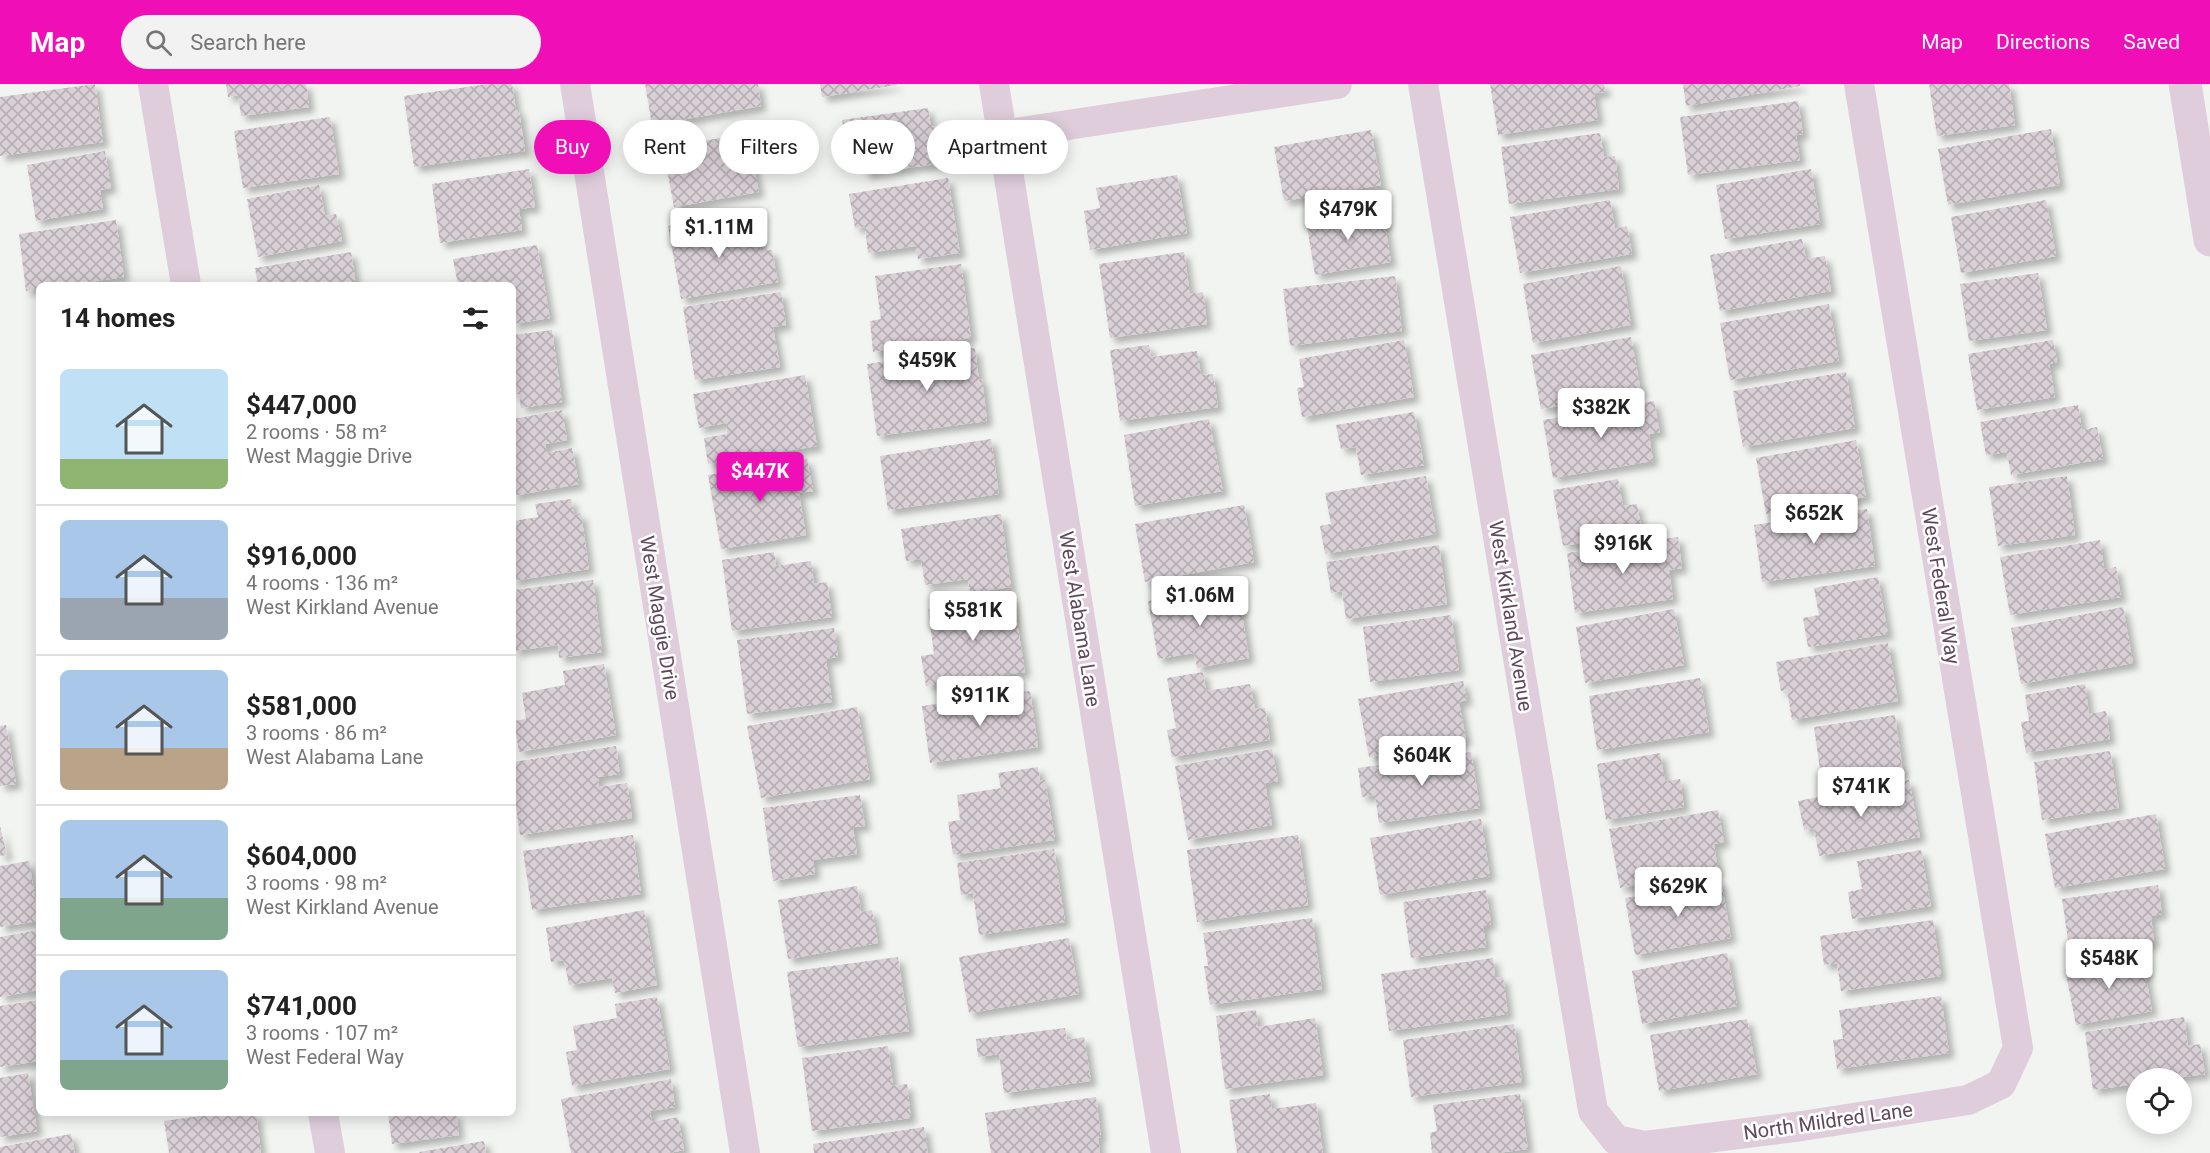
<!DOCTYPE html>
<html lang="en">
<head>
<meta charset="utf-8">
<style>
	:root { --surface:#fff; --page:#f2f2f2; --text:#222; --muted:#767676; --line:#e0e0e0; --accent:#f00fb7 }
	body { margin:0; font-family:Roboto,sans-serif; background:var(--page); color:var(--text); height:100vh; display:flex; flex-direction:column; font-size:22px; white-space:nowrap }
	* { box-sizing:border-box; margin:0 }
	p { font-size:20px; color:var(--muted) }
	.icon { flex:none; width:33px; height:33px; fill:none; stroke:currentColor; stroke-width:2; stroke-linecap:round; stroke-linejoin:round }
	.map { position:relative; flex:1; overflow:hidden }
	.sheet { position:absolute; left:36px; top:198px; width:480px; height:834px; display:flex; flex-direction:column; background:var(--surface); border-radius:9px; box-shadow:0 3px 15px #0003 }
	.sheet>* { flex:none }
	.top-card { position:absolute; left:534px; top:36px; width:570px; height:54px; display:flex; gap:12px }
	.tools { position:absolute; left:2126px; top:984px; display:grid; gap:12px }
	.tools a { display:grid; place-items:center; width:66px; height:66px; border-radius:50%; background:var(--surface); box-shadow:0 3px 15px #0003; font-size:30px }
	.price { position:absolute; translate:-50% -51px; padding:0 14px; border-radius:6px; background:#fff; color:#222; font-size:20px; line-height:39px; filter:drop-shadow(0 2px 3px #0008) }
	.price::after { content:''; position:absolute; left:50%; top:36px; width:18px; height:14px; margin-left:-9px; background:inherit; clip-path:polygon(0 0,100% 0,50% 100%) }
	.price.current { background:var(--accent); color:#fff }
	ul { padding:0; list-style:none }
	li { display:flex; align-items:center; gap:18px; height:150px; padding:0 24px }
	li+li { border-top:2px solid var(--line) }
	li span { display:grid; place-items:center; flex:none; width:168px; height:120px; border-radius:9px; color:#555 }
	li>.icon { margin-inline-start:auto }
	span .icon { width:72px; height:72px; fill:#fffc; stroke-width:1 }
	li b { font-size:26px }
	h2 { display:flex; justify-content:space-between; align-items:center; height:72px; padding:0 24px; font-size:26px }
	.chip { padding:0 21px; border-radius:27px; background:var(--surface); box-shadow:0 3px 15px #0003; font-size:21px; line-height:54px }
	.chip.current { background:var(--accent); color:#fff }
	header { display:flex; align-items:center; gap:36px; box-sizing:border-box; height:84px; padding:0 30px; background:var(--accent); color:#fff }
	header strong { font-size:28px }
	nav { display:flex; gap:33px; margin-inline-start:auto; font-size:21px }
	.search { width:420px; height:54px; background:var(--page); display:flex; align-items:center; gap:15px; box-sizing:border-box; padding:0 21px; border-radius:33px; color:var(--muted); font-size:22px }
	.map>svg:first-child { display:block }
	.building { fill:url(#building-cross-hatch); filter:url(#shadow) }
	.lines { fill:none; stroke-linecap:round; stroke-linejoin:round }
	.minor { stroke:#dfcddc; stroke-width:30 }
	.tertiary { stroke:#dfcddc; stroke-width:33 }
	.labels { text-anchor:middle; stroke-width:5; stroke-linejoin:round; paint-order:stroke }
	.street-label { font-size:20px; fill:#60485c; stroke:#fff }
</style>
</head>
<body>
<header>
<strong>Map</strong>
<div class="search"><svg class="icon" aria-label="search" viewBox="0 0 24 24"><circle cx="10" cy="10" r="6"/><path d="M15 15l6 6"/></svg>Search here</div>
<nav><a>Map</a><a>Directions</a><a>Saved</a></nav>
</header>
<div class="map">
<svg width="2210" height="1069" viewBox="0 0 2210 1069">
	<defs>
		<pattern id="building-cross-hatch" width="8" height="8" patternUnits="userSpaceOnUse" patternTransform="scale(1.5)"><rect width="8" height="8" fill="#d9d0d6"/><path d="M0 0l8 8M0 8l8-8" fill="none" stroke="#b3abb1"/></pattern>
		<filter id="shadow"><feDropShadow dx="5.5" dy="5.5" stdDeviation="3" flood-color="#0004"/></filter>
	</defs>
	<rect width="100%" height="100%" fill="#f2f4f1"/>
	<g class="building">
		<path d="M 95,0 L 103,58 L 0,72 L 0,13 Z"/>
		<path d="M 226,0 L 306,0 L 309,23 L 241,32 L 238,11 L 228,13 Z"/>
		<path d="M 488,0 L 512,0 L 516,27 L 519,26 L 525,67 L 414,83 L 404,12 Z"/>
		<path d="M 645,0 L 758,0 L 761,22 L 652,41 Z"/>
		<path d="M 820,0 L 897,0 L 897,1 L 822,13 Z"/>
		<path d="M 1490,0 L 1604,0 L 1605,8 L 1594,9 L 1598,36 L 1498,51 Z"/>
		<path d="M 1683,0 L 1800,0 L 1800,2 L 1686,22 Z"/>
		<path d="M 1929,0 L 2009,0 L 2015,41 L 1937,52 Z"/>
		<path d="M 1798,17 L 1803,50 L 1796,51 L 1800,76 L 1688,91 L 1680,33 Z"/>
		<path d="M 928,24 L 931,43 L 939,42 L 944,79 L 864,90 L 861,64 L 847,67 L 842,36 Z"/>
		<path d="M 330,33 L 339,90 L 243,104 L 234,47 Z"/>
		<path d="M 2051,45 L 2060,101 L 1948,121 L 1938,65 Z"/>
		<path d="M 1371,46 L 1381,101 L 1284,117 L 1274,63 Z"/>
		<path d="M 1600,49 L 1604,73 L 1615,72 L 1619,105 L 1509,120 L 1501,63 Z"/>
		<path d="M 737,51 L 742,76 L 752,74 L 759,108 L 674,123 L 663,64 Z"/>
		<path d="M 105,67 L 111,104 L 100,106 L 103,125 L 36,137 L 27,81 Z"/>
		<path d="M 529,85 L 535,123 L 519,125 L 522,146 L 440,159 L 432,100 Z"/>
		<path d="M 1811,85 L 1820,140 L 1725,155 L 1716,101 Z"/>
		<path d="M 1177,91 L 1187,149 L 1090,166 L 1084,127 L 1100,124 L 1096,104 Z"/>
		<path d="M 948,94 L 960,169 L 918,175 L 916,162 L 868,169 L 865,143 L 855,144 L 849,110 Z"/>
		<path d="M 319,101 L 325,132 L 336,130 L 342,157 L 258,173 L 247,115 Z"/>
		<path d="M 1610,116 L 1615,145 L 1627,142 L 1632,170 L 1520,189 L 1510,133 Z"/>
		<path d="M 2046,116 L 2056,172 L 1961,189 L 1951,133 Z"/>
		<path d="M 1382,123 L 1391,178 L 1315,191 L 1306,136 Z"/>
		<path d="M 711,134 L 714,150 L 757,142 L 761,167 L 772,166 L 778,198 L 681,215 L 668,142 Z"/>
		<path d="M 116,136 L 124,193 L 69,201 L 39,201 L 39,205 L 26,207 L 19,150 Z"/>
		<path d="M 1802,155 L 1806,175 L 1825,172 L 1831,207 L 1720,227 L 1710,171 Z"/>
		<path d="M 537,161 L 550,234 L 513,240 L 513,201 L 458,201 L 453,175 Z"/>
		<path d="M 351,168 L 356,201 L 258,201 L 255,184 Z"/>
		<path d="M 1184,168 L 1190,210 L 1203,208 L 1207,240 L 1110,254 L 1099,180 Z"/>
		<path d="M 961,180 L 971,254 L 873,268 L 870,237 L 881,235 L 875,192 Z"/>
		<path d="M 1621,182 L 1631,241 L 1533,259 L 1523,200 Z"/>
		<path d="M 2038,189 L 2047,246 L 1969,257 L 1960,200 Z"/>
		<path d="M 1395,192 L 1402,247 L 1290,262 L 1283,205 Z"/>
		<path d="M 781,208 L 786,241 L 773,243 L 780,283 L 695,296 L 683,223 Z"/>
		<path d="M 1829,220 L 1839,277 L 1730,296 L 1720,239 Z"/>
		<path d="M 552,246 L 562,318 L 521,324 L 519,310 L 513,311 L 513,251 Z"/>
		<path d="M 1631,253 L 1641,308 L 1541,325 L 1531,271 Z"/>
		<path d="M 1404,256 L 1414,313 L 1302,333 L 1297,304 L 1304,303 L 1299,275 Z"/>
		<path d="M 2053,256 L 2057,278 L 2049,280 L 2055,313 L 1977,326 L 1968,270 Z"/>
		<path d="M 1149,261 L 1151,273 L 1197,267 L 1201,291 L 1213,290 L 1218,323 L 1120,337 L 1110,266 Z"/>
		<path d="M 975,264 L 979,296 L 982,295 L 987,337 L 877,352 L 867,280 Z"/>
		<path d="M 1846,288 L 1855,344 L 1743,363 L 1733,307 Z"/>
		<path d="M 805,291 L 817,362 L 708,380 L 704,354 L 727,350 L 726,339 L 699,344 L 693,310 Z"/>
		<path d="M 1654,317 L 1660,348 L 1649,350 L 1653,377 L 1553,394 L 1543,336 Z"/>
		<path d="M 2078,321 L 2082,346 L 2097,343 L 2103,375 L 2011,391 L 2007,368 L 1986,371 L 1980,338 Z"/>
		<path d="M 562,326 L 567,356 L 545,360 L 547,369 L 572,364 L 579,400 L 513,412 L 513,335 Z"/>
		<path d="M 1414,328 L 1424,381 L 1361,391 L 1356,363 L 1341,365 L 1336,341 Z"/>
		<path d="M 1209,335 L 1223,407 L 1135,422 L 1124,351 Z"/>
		<path d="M 991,355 L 999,410 L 888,426 L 880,372 Z"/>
		<path d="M 1856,356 L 1866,413 L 1766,430 L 1756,374 Z"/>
		<path d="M 807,375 L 813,407 L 799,409 L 806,451 L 721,465 L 708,391 Z"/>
		<path d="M 1426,392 L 1436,450 L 1325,470 L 1320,442 L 1331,440 L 1325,409 Z"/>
		<path d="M 2067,392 L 2075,451 L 1998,462 L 1989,403 Z"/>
		<path d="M 1618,395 L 1623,422 L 1637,420 L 1642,448 L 1563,462 L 1553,406 Z"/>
		<path d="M 571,415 L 574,431 L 581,429 L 589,485 L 513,497 L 513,437 L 538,433 L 535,420 Z"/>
		<path d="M 1244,421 L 1254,478 L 1145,498 L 1135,440 Z"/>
		<path d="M 1867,425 L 1875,482 L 1762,498 L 1754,441 Z"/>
		<path d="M 1001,430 L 1011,503 L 970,509 L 968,495 L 925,501 L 921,475 L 906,477 L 901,445 Z"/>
		<path d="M 1678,453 L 1682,484 L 1669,486 L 1673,515 L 1575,529 L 1567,469 Z"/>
		<path d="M 2100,456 L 2104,485 L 2116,483 L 2121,513 L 2010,531 L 2000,473 Z"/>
		<path d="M 1439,461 L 1447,520 L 1346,535 L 1342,507 L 1331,509 L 1326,478 Z"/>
		<path d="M 774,468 L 776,482 L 811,477 L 814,500 L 827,498 L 832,533 L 732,547 L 722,476 Z"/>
		<path d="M 1878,493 L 1888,550 L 1808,563 L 1803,534 L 1819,531 L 1814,504 Z"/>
		<path d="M 593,496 L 602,568 L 559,574 L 558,561 L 514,567 L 513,506 Z"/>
		<path d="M 1234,502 L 1238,524 L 1241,523 L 1249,574 L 1197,584 L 1194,569 L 1158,575 L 1148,517 Z"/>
		<path d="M 1013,513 L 1025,588 L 926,602 L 921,572 L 934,570 L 928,525 Z"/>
		<path d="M 2123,523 L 2133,579 L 2021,600 L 2011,544 Z"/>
		<path d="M 1674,525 L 1684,581 L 1585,599 L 1576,543 Z"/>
		<path d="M 1451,531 L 1459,586 L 1370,598 L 1363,543 Z"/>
		<path d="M 834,544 L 838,573 L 826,575 L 832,618 L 747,630 L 737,556 Z"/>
		<path d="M 1888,559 L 1898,617 L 1792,636 L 1787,606 L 1781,607 L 1776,578 Z"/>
		<path d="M 604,580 L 616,651 L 519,668 L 514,637 L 526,635 L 522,609 L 565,601 L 563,587 Z"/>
		<path d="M 1203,588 L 1206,607 L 1250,600 L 1255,625 L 1265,624 L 1270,656 L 1172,673 L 1167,646 L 1176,644 L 1167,594 Z"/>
		<path d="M 1700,594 L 1709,648 L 1597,666 L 1589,612 Z"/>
		<path d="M 1463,597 L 1467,616 L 1459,618 L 1466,656 L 1369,673 L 1358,615 Z"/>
		<path d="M 2085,600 L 2089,630 L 2106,627 L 2110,655 L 2026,669 L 2021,638 L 2029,637 L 2025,611 Z"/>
		<path d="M 1030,607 L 1038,663 L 930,679 L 922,622 Z"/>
		<path d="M 857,623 L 870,695 L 761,714 L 747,642 Z"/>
		<path d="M 1895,631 L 1903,689 L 1822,700 L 1814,643 Z"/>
		<path d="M 6,641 L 16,700 L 0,702 L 0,642 Z"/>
		<path d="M 616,662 L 620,690 L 598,693 L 599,703 L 627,699 L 632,734 L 520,751 L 513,702 L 513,678 Z"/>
		<path d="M 1272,665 L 1278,697 L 1265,699 L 1272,741 L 1188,756 L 1175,682 Z"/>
		<path d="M 2110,667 L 2119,724 L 2042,736 L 2034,678 Z"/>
		<path d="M 1471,668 L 1480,724 L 1379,739 L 1375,711 L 1362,713 L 1358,684 Z"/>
		<path d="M 1660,669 L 1665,697 L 1680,695 L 1684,723 L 1606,736 L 1597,680 Z"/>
		<path d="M 1038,683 L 1040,697 L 1045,696 L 1055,756 L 953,771 L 948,738 L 960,736 L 957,711 L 1001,704 L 998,689 Z"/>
		<path d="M 1909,696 L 1920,753 L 1819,772 L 1814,744 L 1804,746 L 1798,717 Z"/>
		<path d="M 860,711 L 865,742 L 853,743 L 857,770 L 813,776 L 815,790 L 773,797 L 763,724 Z"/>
		<path d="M 1718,726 L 1724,758 L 1714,760 L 1718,786 L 1620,804 L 1609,745 Z"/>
		<path d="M 2156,730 L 2165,785 L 2055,804 L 2045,750 Z"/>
		<path d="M 1481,735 L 1490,792 L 1380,811 L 1370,754 Z"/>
		<path d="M 0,742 L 7,771 L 0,772 Z"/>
		<path d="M 633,751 L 641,810 L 532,826 L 523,767 Z"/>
		<path d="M 1298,751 L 1308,821 L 1197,838 L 1187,766 Z"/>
		<path d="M 1054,765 L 1065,838 L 979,851 L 973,809 L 961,811 L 957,779 Z"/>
		<path d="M 1921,766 L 1931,822 L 1852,835 L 1848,808 L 1862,805 L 1857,777 Z"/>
		<path d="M 29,777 L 39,837 L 0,843 L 0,782 Z"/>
		<path d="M 1721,796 L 1731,854 L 1635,871 L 1625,814 Z"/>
		<path d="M 2158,801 L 2162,830 L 2151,832 L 2154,859 L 2070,870 L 2062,815 Z"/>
		<path d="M 857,802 L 861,828 L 872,826 L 878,859 L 788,875 L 778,816 Z"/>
		<path d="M 1486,806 L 1491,840 L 1483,842 L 1486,863 L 1411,874 L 1403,818 Z"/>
		<path d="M 644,826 L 657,901 L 615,909 L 612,894 L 569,901 L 564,876 L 551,878 L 546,844 Z"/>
		<path d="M 1312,834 L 1322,905 L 1210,921 L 1204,882 L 1208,882 L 1203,849 Z"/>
		<path d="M 1933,836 L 1941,892 L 1841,907 L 1837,879 L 1824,881 L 1820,852 Z"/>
		<path d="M 39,846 L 39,906 L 0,913 L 0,853 Z"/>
		<path d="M 1069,854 L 1079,910 L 969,929 L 959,873 Z"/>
		<path d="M 1727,869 L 1737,922 L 1642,940 L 1632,887 Z"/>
		<path d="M 2142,871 L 2152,927 L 2076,941 L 2065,885 Z"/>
		<path d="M 898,873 L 909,947 L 798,963 L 787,888 Z"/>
		<path d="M 1493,874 L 1495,894 L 1503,893 L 1508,930 L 1389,947 L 1381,890 Z"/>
		<path d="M 1941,912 L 1949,969 L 1837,985 L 1833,956 L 1843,955 L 1839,926 Z"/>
		<path d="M 657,913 L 670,985 L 572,1002 L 566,968 L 577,966 L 573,942 L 617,934 L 615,920 Z"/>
		<path d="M 39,916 L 39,977 L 0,983 L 0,922 Z"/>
		<path d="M 1256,926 L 1258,943 L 1315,934 L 1323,991 L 1225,1005 L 1216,932 Z"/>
		<path d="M 2184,933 L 2188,962 L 2200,960 L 2205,990 L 2176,994 L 2136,994 L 2136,1000 L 2093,1006 L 2085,948 Z"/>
		<path d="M 1747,935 L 1757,990 L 1659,1007 L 1650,951 Z"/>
		<path d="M 1514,940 L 1522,998 L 1411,1013 L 1403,956 Z"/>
		<path d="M 1065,944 L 1067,956 L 1084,953 L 1091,997 L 1004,1009 L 999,970 L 978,973 L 976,955 Z"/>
		<path d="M 888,962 L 893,1002 L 907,1000 L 911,1034 L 812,1047 L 802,974 Z"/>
		<path d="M 28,989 L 37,1047 L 0,1053 L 0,994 Z"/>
		<path d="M 671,995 L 675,1023 L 650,1027 L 652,1038 L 678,1033 L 684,1066 L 669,1069 L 571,1069 L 561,1015 Z"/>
		<path d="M 1270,1010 L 1272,1025 L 1316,1019 L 1323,1069 L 1237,1069 L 1229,1016 Z"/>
		<path d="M 1520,1010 L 1528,1065 L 1497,1069 L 1432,1069 L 1430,1049 L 1437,1047 L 1433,1021 Z"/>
		<path d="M 1096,1013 L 1101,1053 L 1098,1054 L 1100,1069 L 991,1069 L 985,1029 Z"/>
		<path d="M 221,1029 L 256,1029 L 261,1069 L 169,1069 L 164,1037 Z"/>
		<path d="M 388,1029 L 456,1029 L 459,1051 L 392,1060 Z"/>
		<path d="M 924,1043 L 928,1069 L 814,1069 L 813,1060 Z"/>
		<path d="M 71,1050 L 75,1069 L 0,1069 L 0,1063 Z"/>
		<path d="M 484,1057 L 486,1069 L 420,1069 L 419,1068 Z"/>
	</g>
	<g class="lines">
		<g class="minor">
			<path d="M 153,0 L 186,201"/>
			<path d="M 575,0 L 745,1069"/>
			<path d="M 994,0 L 1166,1069"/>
			<path d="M 1423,0 L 1593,1027 L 1616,1056 L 1645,1062 L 1802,1042 L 1968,1016 L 2001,1000 L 2018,964 L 1859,0"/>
			<path d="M 1002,51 L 1337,0"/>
			<path d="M 323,1029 L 330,1069"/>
		</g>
		<path class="tertiary" d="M 2185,0 L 2210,156"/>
	</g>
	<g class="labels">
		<g class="street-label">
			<text transform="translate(1941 502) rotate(81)" y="7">West Federal Way</text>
			<text transform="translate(1511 532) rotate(81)" y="7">West Kirkland Avenue</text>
			<text transform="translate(660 534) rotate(81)" y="7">West Maggie Drive</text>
			<text transform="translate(1080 535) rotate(81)" y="7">West Alabama Lane</text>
			<text transform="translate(1828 1037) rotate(-8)" y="7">North Mildred Lane</text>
		</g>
	</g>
</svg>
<div class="tools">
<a><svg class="icon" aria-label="locate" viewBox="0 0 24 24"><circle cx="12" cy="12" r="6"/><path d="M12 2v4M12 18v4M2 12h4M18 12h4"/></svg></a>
</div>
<b class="price" style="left:1348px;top:157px">$479K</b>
<b class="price" style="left:719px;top:175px">$1.11M</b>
<b class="price" style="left:927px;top:308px">$459K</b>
<b class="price" style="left:1601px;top:355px">$382K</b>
<b class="price current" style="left:760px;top:419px">$447K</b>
<b class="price" style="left:1814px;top:461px">$652K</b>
<b class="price" style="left:1623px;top:491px">$916K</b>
<b class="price" style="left:1200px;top:543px">$1.06M</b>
<b class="price" style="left:973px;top:558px">$581K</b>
<b class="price" style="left:980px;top:643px">$911K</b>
<b class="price" style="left:1422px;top:703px">$604K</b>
<b class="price" style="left:1861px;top:734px">$741K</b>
<b class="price" style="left:1678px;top:834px">$629K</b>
<b class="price" style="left:2109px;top:906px">$548K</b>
<div class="top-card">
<a class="chip current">Buy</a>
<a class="chip">Rent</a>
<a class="chip">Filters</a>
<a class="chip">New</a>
<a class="chip">Apartment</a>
</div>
<section class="sheet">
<h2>14 homes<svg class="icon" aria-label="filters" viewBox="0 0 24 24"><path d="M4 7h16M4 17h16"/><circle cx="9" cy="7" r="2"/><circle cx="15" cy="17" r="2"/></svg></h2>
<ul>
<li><span style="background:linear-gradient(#bfe0f5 75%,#8fb573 0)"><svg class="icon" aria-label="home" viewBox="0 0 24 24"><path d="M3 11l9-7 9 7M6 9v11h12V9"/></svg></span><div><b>$447,000</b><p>2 rooms · 58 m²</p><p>West Maggie Drive</p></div></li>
<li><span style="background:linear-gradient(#a9c7e8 65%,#9aa5b1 0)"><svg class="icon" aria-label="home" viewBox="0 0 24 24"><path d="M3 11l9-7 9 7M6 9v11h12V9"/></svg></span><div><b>$916,000</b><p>4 rooms · 136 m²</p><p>West Kirkland Avenue</p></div></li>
<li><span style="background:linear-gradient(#a9c7e8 65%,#b9a48a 0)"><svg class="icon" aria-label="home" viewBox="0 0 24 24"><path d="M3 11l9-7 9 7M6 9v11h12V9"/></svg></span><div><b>$581,000</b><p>3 rooms · 86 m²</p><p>West Alabama Lane</p></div></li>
<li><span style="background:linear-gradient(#a9c7e8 65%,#7fa58c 0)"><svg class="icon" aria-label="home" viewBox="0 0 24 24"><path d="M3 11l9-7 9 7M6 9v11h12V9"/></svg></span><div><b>$604,000</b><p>3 rooms · 98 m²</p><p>West Kirkland Avenue</p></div></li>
<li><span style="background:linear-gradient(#a9c7e8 75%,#7fa58c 0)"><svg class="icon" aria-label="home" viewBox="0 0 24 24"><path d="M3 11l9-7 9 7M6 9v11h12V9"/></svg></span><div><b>$741,000</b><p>3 rooms · 107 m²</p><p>West Federal Way</p></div></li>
</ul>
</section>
</div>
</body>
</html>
